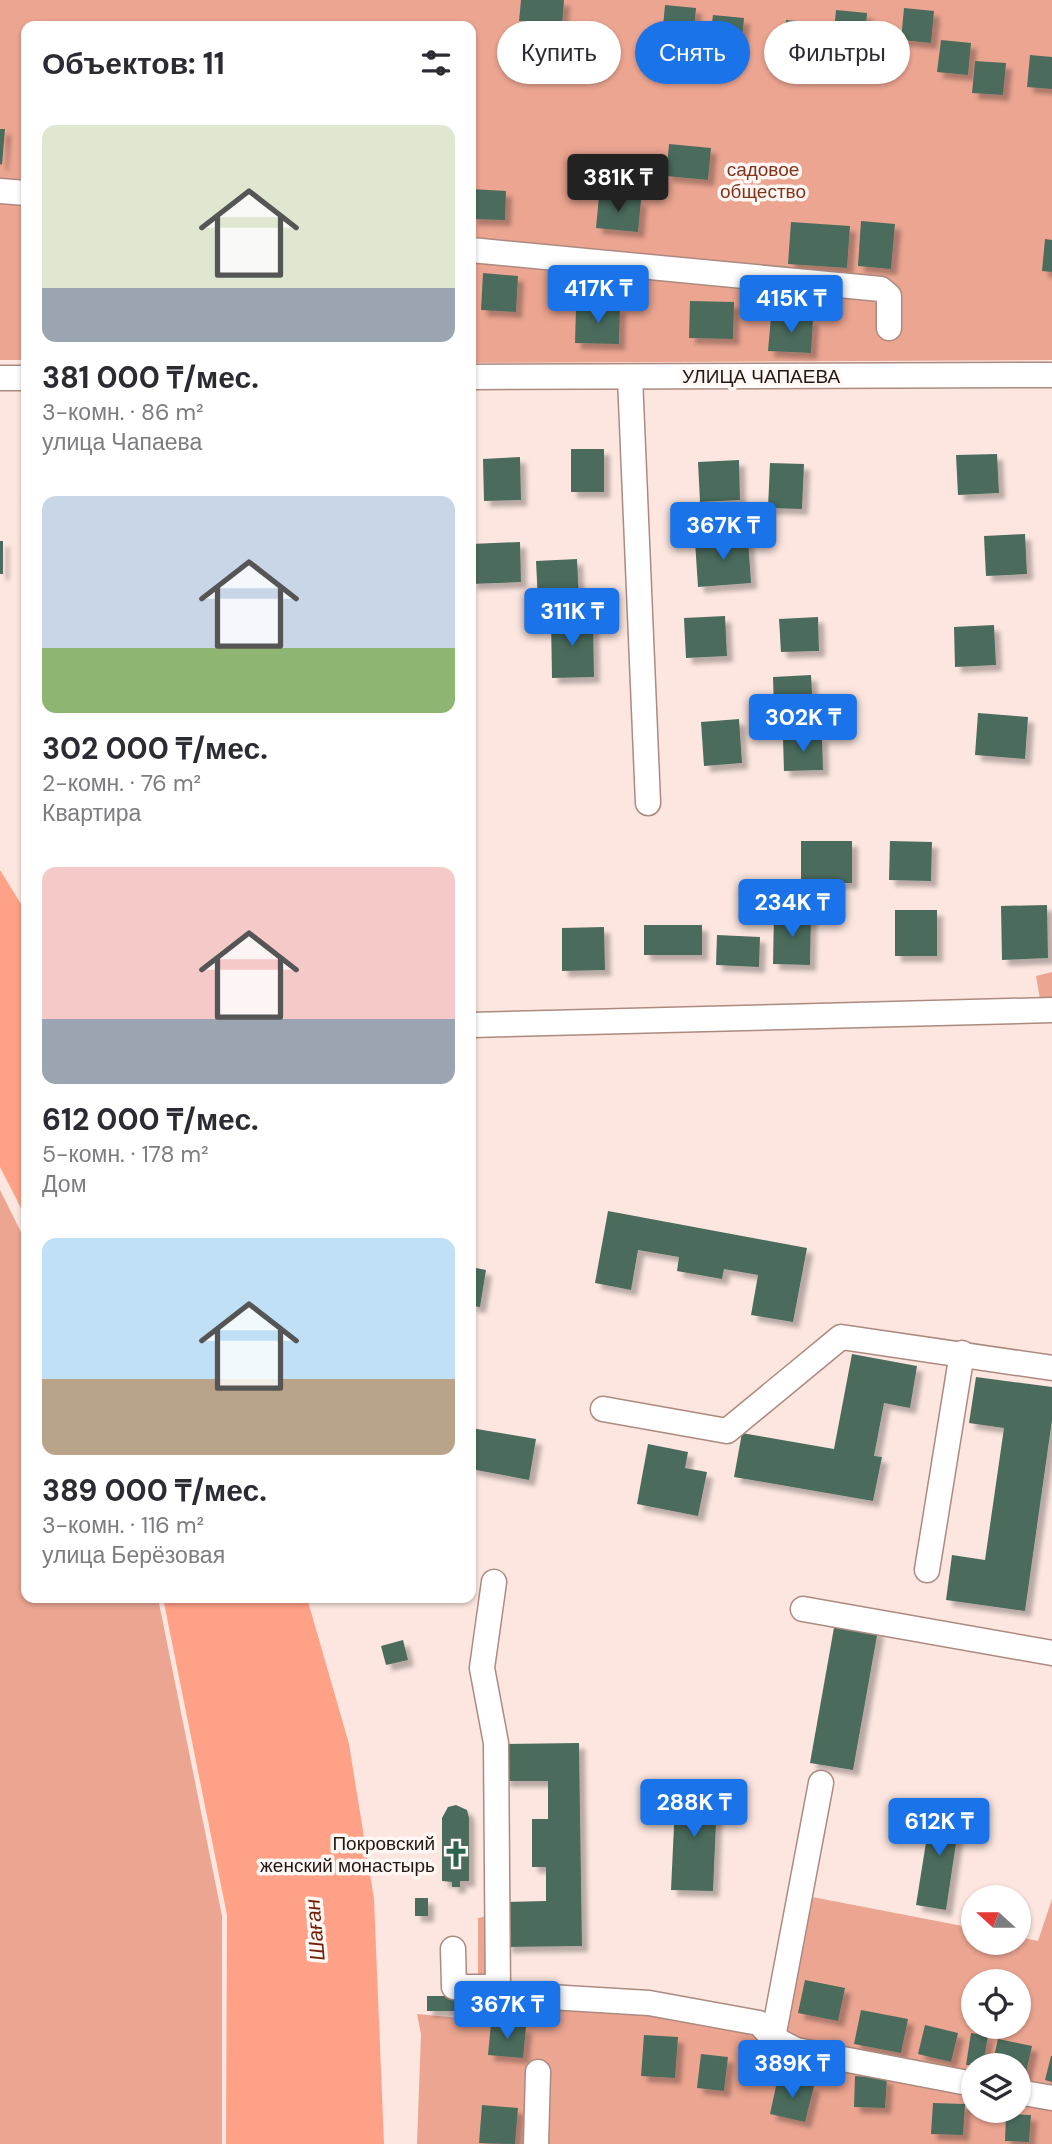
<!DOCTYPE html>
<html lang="ru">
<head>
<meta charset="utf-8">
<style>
	:root { --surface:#fff; --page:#f7f7f7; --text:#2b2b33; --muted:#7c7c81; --accent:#1a73e8 }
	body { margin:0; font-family:"DM Sans",sans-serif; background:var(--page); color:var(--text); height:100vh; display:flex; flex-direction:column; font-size:26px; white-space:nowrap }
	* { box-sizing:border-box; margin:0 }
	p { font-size:23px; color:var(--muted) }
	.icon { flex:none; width:38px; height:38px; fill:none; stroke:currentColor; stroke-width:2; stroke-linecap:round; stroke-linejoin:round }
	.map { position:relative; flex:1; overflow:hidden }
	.sheet { position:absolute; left:21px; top:21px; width:455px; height:1582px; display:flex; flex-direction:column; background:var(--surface); border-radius:14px; box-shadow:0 2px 5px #0004 }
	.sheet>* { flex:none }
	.banner { position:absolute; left:497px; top:21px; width:450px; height:63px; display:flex; gap:14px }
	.needle { width:46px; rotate:291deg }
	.buttons { position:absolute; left:961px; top:1885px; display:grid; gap:14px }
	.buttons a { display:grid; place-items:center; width:70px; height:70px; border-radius:50%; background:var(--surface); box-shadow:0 2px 5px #0004; font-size:35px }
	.price { position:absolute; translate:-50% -60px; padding:0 16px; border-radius:7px; background:var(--accent); color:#fff; font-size:23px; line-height:46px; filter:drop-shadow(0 2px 4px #0008) }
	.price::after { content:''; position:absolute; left:50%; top:42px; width:21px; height:16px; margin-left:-10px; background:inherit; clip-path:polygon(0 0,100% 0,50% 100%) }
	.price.selected { background:#222; color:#fff }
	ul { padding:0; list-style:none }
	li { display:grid; align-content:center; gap:14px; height:371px; padding:0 21px }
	li span { display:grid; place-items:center; height:217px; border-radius:14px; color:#555 }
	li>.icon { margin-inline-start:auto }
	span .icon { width:126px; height:126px; fill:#fffc; stroke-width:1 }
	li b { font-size:30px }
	h2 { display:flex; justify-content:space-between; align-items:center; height:84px; padding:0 21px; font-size:30px }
	.pill { padding:0 24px; border-radius:32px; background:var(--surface); box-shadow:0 2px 5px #0004; font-size:24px; line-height:63px }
	.pill.selected { background:var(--accent); color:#fff }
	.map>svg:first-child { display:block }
	.green { fill:#eba591; fill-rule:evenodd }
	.water { fill:#ffa186 }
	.building { fill:#4c6c5d; filter:url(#shadow) }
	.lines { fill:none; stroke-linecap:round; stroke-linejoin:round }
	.minor-casing { stroke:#ac8a80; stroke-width:27 }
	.minor { stroke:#fff; stroke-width:24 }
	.labels { text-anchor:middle; stroke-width:7; stroke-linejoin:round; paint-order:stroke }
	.park-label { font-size:19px; fill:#83321a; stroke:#fef7f4 }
	.street-label { font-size:19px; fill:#241713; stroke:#fef7f4 }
	.poi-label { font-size:19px; fill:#241713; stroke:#fef7f4; text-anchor:end }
	.water-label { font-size:21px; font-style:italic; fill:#6f1f04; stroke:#fef7f4 }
</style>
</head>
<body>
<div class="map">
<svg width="1052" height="2144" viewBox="0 0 1052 2144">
	<defs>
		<filter id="shadow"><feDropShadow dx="6" dy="6" stdDeviation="2" flood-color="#0004"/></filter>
	</defs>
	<rect width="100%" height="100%" fill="#fce6df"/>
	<g class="green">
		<path d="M 0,0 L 1052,0 L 1052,360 L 471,363 L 471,26 L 26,26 L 26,360 L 0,360 Z"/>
		<path d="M 1052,972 L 1052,1004 L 1041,1005 L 1036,976 Z"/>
		<path d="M 0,1190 L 26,1242 L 26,1598 L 158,1598 L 222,1916 L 222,2144 L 0,2144 Z"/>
		<path d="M 807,1896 L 973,1928 L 973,1942 L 1018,1942 L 1019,1937 L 1038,1941 L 1052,1899 L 1052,2144 L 417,2144 L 421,2034 L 417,2014 L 482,2020 L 488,2006 L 506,1985 L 783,2019 ZM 973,1981 L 1018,1981 L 1018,2026 L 973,2026 ZM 973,2065 L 1018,2065 L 1018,2110 L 973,2110 Z"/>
		<path d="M 488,1916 L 488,1983 L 478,1980 L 478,1918 Z"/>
	</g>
	<g class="water">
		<path d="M 0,870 L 26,912 L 26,1218 L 0,1167 Z"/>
		<path d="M 163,1598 L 307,1598 L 349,1744 L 374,1899 L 384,2144 L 226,2144 L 227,1915 Z"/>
	</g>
	<g class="building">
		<path d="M 521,0 L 564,0 L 562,25 L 519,21 Z"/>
		<path d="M 665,5 L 696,8 L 693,40 L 662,37 Z"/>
		<path d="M 904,8 L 934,11 L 931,43 L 901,40 Z"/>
		<path d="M 836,10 L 867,13 L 864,45 L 833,42 Z"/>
		<path d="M 713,15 L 744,18 L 741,50 L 709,47 Z"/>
		<path d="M 786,20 L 817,23 L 813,55 L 783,53 Z"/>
		<path d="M 941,40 L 971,43 L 968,75 L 937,72 Z"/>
		<path d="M 1030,55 L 1052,57 L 1052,89 L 1027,87 Z"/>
		<path d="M 975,61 L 1006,63 L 1003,95 L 972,93 Z"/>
		<path d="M 0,129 L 5,129 L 2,165 L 0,164 Z"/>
		<path d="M 669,144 L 711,148 L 708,180 L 666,176 Z"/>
		<path d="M 471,189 L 506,191 L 505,220 L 471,219 Z"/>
		<path d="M 599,196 L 641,200 L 638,232 L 596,228 Z"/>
		<path d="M 861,221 L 895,224 L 891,269 L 858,266 Z"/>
		<path d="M 791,222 L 850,226 L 847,268 L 788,264 Z"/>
		<path d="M 1045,239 L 1052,240 L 1052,272 L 1042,271 Z"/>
		<path d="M 483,273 L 518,276 L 516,312 L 481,310 Z"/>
		<rect x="21" y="300" width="5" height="34"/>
		<path d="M 690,301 L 734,302 L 733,339 L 689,338 Z"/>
		<path d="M 576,306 L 620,307 L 619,344 L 575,343 Z"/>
		<path d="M 771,317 L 813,319 L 811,353 L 768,351 Z"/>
		<rect x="571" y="449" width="33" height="43"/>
		<path d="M 997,454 L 999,493 L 958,495 L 956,455 Z"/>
		<path d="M 520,457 L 521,500 L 484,501 L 483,459 Z"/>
		<path d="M 739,460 L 740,500 L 700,502 L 698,462 Z"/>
		<path d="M 770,463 L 804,464 L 802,509 L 768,508 Z"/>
		<path d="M 1025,534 L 1027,574 L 986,576 L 984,536 Z"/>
		<path d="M 748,538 L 751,583 L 698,587 L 695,541 Z"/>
		<rect x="0" y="541" width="3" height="33"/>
		<path d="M 520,542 L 521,582 L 471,584 L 471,544 Z"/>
		<path d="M 577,559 L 579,599 L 538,601 L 536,561 Z"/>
		<path d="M 725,616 L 727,656 L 686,658 L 684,618 Z"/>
		<path d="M 818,617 L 819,651 L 781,652 L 779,619 Z"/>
		<path d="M 593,619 L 594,677 L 552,678 L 551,620 Z"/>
		<path d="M 994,625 L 996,665 L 955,667 L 954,627 Z"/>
		<path d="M 811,675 L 813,709 L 774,711 L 773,677 Z"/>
		<path d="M 978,713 L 1028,717 L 1025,759 L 975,755 Z"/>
		<path d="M 739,719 L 742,763 L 704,766 L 701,722 Z"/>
		<path d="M 822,736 L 823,770 L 784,771 L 783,738 Z"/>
		<rect x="801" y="841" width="51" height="42"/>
		<path d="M 890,841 L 932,842 L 931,881 L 889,880 Z"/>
		<path d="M 1047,905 L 1048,958 L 1002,960 L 1001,906 Z"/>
		<rect x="895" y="910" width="42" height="46"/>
		<path d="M 774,913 L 811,914 L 810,965 L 773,964 Z"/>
		<rect x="644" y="925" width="58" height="30"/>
		<path d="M 604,927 L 605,970 L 562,971 L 562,928 Z"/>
		<path d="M 717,935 L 760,937 L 759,967 L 716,965 Z"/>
		<path d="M 608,1211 L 807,1248 L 793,1322 L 751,1315 L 758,1275 L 724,1269 L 722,1279 L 677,1271 L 679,1257 L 638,1250 L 631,1290 L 595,1283 Z"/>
		<path d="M 471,1267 L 486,1270 L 480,1307 L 471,1306 Z"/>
		<path d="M 852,1354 L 917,1366 L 910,1408 L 884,1403 L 874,1456 L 882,1457 L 873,1501 L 734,1477 L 742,1433 L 834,1449 Z"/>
		<path d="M 976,1377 L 1052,1387 L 1052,1420 L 1025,1611 L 946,1600 L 952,1555 L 985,1560 L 1004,1428 L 969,1423 Z"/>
		<path d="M 471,1428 L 536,1439 L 529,1480 L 471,1469 Z"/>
		<path d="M 648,1444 L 688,1452 L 685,1468 L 707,1472 L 698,1516 L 637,1504 Z"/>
		<path d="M 835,1622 L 878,1630 L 853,1770 L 810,1763 Z"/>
		<path d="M 403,1640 L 408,1660 L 386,1665 L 381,1646 Z"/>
		<path d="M 579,1743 L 582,1946 L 506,1947 L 505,1902 L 546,1901 L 546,1867 L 532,1867 L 532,1819 L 548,1819 L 548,1781 L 504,1781 L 504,1744 Z"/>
		<path d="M 676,1783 L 706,1784 L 705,1799 L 717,1800 L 713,1891 L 671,1890 Z"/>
		<path d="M 456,1805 L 467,1810 L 469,1818 L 469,1881 L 460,1881 L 460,1887 L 452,1887 L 452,1882 L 442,1881 L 442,1818 L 448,1807 Z"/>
		<path d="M 932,1805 L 961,1810 L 946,1910 L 916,1905 Z"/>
		<rect x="415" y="1898" width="13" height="18"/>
		<path d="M 805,1980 L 845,1988 L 838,2021 L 798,2013 Z"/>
		<rect x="427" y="1996" width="31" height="15"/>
		<path d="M 861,2010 L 908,2019 L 901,2053 L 854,2044 Z"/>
		<path d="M 491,2024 L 526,2027 L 523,2058 L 488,2055 Z"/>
		<path d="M 925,2025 L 958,2033 L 951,2062 L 918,2054 Z"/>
		<path d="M 971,2033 L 988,2036 L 983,2065 L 966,2065 Z"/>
		<path d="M 644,2035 L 678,2037 L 675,2078 L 641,2076 Z"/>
		<path d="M 998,2039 L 1032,2046 L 1025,2077 L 1018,2075 L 1018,2065 L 992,2065 Z"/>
		<path d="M 701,2054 L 728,2057 L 724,2091 L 697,2088 Z"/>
		<path d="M 1051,2056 L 1052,2056 L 1052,2082 L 1045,2080 Z"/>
		<path d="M 855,2076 L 887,2078 L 885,2108 L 854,2107 Z"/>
		<path d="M 778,2077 L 814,2086 L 805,2122 L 770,2114 Z"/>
		<path d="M 933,2103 L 965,2104 L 963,2135 L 931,2134 Z"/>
		<path d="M 482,2105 L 518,2108 L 515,2144 L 479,2143 Z"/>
		<path d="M 1006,2114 L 1031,2115 L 1029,2142 L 1005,2141 Z"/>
	</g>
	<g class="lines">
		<defs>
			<g id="minor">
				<path d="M 0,191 L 26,193"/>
				<path d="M 471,250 L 881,289 L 889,296 L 889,328"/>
				<path d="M 471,377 L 1052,375"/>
				<path d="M 630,377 L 648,803"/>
				<path d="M 0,378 L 26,378"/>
				<path d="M 471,1025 L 1052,1010"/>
				<path d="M 603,1409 L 727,1431 L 841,1337 L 1052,1368"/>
				<path d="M 927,1570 L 962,1353"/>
				<path d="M 494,1582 L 482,1668 L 496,1743 L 498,1994"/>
				<path d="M 803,1609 L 1052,1653"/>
				<path d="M 453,1949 L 454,1987 L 488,1987 L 498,1994"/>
				<path d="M 498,1994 L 649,2003 L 759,2023 L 773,2038 L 796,2050 L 973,2084"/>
				<path d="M 773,2038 L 821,1783"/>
				<path d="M 1018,2092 L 1052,2098"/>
				<path d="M 536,2144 L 538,2072"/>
			</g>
		</defs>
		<use href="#minor" class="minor-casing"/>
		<use href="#minor" class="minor"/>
	</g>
	<defs>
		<symbol id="church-bare" viewBox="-9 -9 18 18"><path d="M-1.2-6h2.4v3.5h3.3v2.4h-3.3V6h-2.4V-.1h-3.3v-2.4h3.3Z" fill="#2b644d" stroke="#fef7f4" stroke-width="2.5" paint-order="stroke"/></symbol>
	</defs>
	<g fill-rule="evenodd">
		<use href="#church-bare" x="437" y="1835" width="38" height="38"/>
	</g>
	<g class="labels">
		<g class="park-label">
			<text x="763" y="176">садовое<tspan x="763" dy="22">общество</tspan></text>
		</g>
		<g class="street-label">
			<text x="761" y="383">УЛИЦА ЧАПАЕВА</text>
		</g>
		<g class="poi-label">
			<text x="435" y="1850">Покровский<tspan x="435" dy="22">женский монастырь</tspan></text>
		</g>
		<g class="water-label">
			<text transform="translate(315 1930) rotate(-95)" y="7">Шаған</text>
		</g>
	</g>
</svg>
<div class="buttons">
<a><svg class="needle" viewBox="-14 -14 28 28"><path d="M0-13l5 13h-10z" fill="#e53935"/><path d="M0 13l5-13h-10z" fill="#7c7c81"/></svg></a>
<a><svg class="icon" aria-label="locate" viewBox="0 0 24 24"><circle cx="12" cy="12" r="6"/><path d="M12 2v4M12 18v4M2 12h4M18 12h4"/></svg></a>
<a><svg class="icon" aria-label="layers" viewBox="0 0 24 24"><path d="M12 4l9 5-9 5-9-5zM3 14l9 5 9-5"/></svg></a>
</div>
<b class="price selected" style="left:618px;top:214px">381K ₸</b>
<b class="price" style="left:598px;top:325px">417K ₸</b>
<b class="price" style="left:791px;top:335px">415K ₸</b>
<b class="price" style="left:723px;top:562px">367K ₸</b>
<b class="price" style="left:572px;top:648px">311K ₸</b>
<b class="price" style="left:803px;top:754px">302K ₸</b>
<b class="price" style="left:792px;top:939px">234K ₸</b>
<b class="price" style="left:694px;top:1839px">288K ₸</b>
<b class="price" style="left:939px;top:1858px">612K ₸</b>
<b class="price" style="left:507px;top:2041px">367K ₸</b>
<b class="price" style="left:792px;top:2100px">389K ₸</b>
<div class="banner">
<a class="pill">Купить</a>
<a class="pill selected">Снять</a>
<a class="pill">Фильтры</a>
</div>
<section class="sheet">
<h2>Объектов: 11<svg class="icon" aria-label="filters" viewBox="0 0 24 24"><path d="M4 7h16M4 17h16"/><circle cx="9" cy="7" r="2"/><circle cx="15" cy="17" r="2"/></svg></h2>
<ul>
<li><span style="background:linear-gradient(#dfe7d0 75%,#9aa5b1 0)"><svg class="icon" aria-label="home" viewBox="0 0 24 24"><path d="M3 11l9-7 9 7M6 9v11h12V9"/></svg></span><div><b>381 000 ₸/мес.</b><p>3-комн. · 86 m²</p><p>улица Чапаева</p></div></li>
<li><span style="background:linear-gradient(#c9d6e8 70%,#8fb573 0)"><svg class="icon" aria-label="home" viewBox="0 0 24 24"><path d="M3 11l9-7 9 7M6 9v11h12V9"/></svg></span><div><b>302 000 ₸/мес.</b><p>2-комн. · 76 m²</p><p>Квартира</p></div></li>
<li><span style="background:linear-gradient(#f6c9c9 70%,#9aa5b1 0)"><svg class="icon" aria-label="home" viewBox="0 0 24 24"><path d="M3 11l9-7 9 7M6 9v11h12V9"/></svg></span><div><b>612 000 ₸/мес.</b><p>5-комн. · 178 m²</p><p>Дом</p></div></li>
<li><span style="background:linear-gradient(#bfe0f5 65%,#b9a48a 0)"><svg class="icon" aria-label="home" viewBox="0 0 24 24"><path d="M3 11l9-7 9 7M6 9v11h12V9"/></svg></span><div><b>389 000 ₸/мес.</b><p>3-комн. · 116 m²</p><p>улица Берёзовая</p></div></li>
</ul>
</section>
</div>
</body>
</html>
